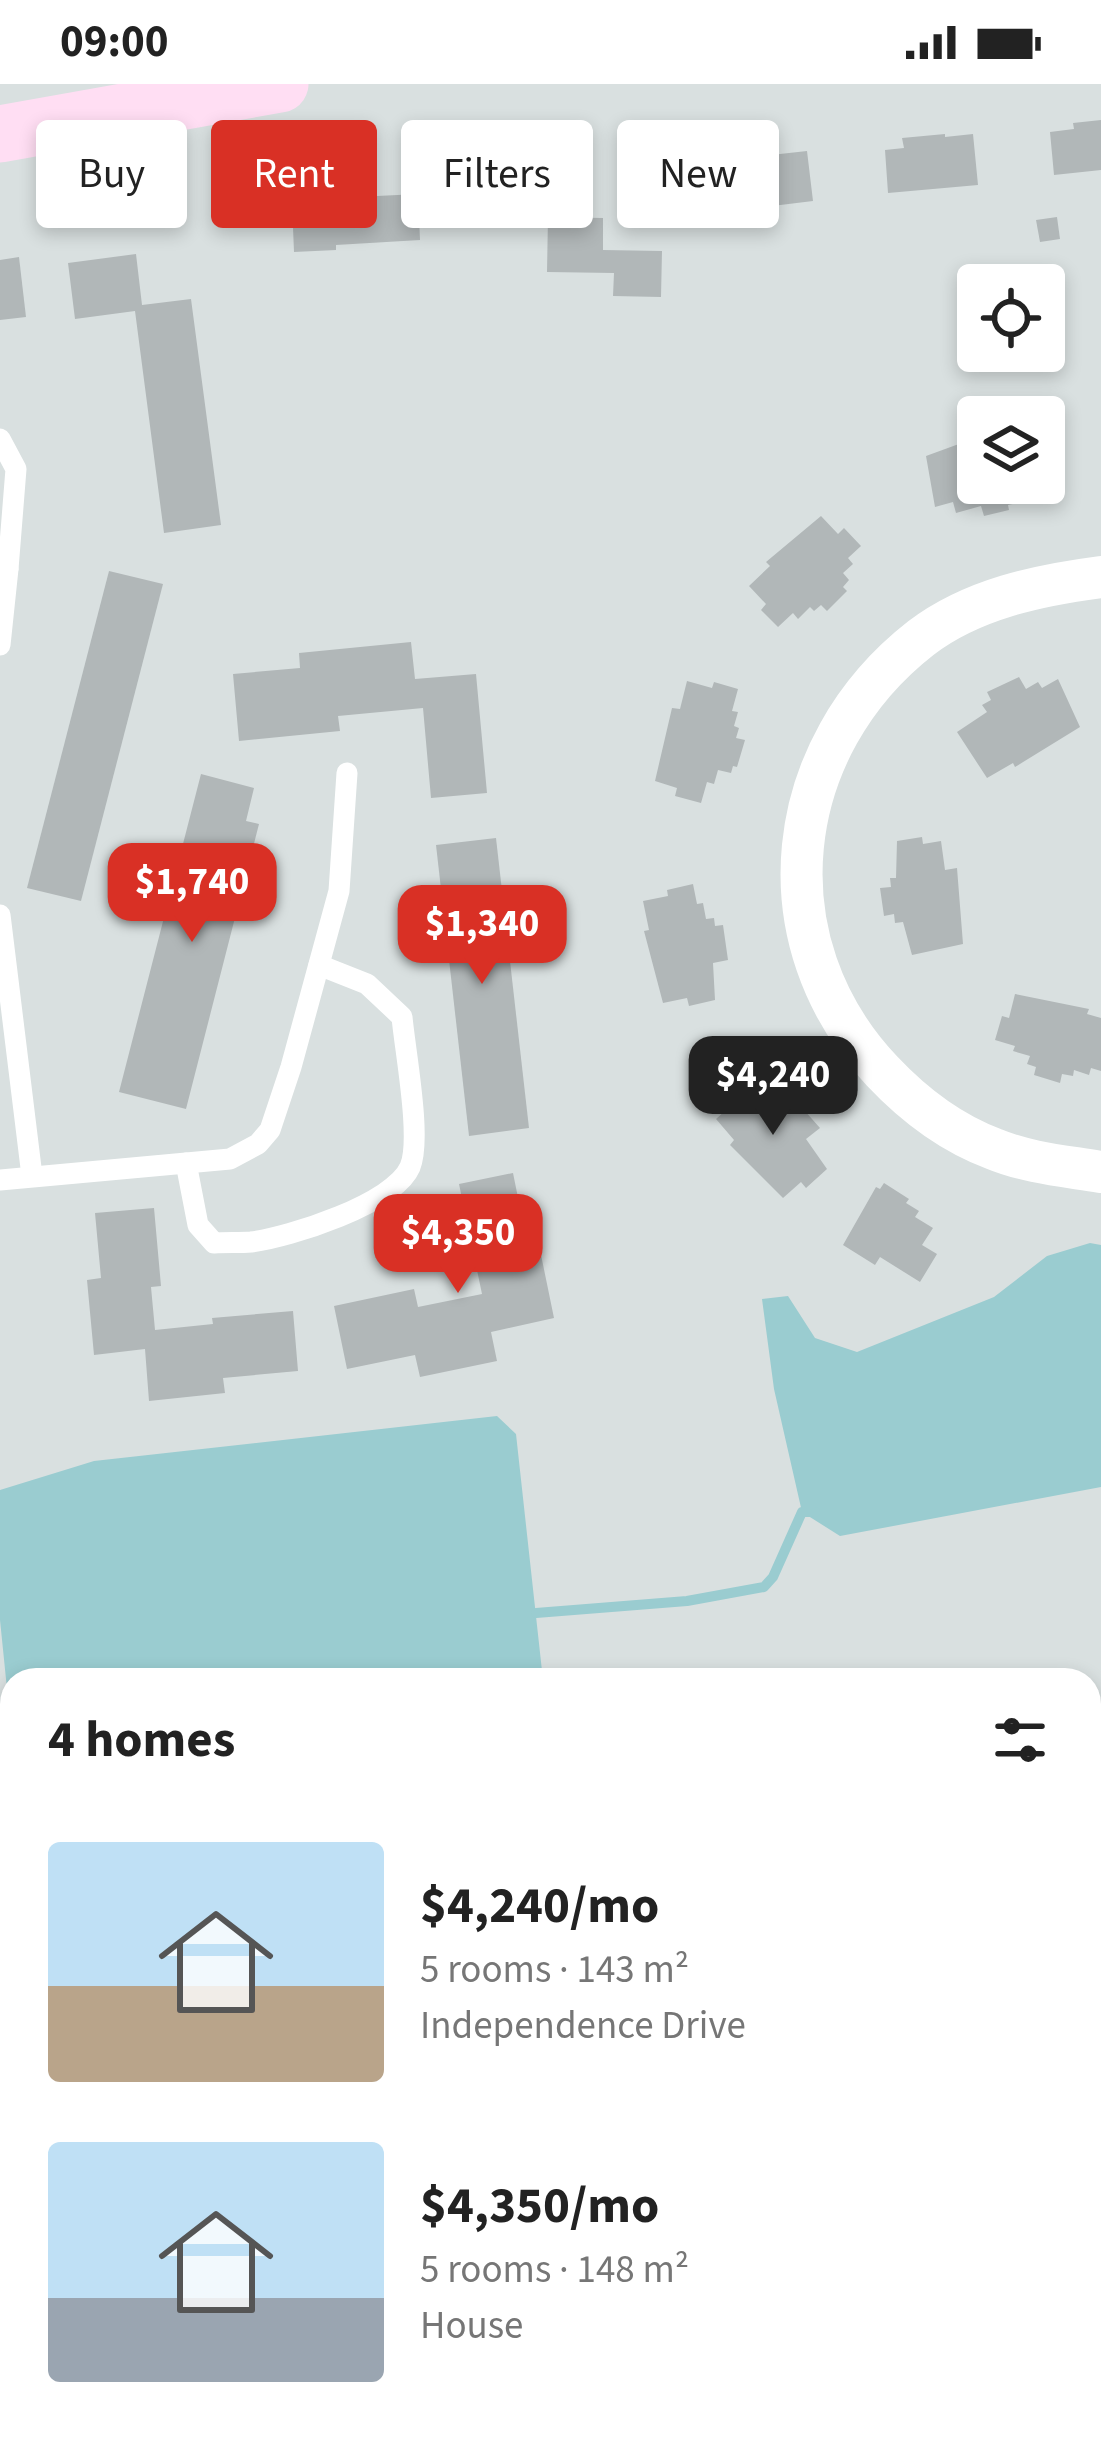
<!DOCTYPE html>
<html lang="en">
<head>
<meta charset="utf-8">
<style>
	:root { --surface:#fff; --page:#f6f6f6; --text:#222; --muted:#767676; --accent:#d93025 }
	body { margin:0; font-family:"Source Sans 3",sans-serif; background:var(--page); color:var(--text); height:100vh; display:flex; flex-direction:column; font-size:45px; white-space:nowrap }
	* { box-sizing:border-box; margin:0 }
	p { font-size:39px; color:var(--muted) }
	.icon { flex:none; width:66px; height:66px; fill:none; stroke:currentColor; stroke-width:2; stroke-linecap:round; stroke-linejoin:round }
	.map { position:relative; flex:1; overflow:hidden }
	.drawer { position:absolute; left:0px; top:1584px; width:1101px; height:771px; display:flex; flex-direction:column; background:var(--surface); border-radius:36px 36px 0 0; box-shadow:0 6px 18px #0003 }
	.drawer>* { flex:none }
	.guide { position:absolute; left:36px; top:36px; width:1029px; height:108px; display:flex; gap:24px }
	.controls { position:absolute; left:957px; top:180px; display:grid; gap:24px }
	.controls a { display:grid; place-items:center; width:108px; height:108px; border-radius:12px; background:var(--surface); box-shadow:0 6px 18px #0003; font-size:60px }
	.price { position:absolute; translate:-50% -102px; padding:0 27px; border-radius:24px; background:var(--accent); color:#fff; font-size:39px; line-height:78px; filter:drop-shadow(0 3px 6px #0008) }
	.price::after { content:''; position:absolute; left:50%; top:72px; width:36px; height:27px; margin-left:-18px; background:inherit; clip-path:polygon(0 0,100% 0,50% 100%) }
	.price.current { background:#222; color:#fff }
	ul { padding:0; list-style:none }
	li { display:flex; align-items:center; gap:36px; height:300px; padding:0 48px }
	li span { display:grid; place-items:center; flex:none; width:336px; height:240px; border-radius:12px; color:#555 }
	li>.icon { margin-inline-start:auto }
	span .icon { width:144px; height:144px; fill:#fffc; stroke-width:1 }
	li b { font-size:51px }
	h2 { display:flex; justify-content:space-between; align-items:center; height:144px; padding:0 48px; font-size:51px }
	.chip { padding:0 42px; border-radius:12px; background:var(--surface); box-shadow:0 6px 18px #0003; font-size:42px; line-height:108px }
	.chip.current { background:var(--accent); color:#fff }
	.status { display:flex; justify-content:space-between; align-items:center; height:84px; padding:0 60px; background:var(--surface); direction:ltr }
	.status svg { height:33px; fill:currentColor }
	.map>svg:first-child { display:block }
	.water { fill:#9accd0 }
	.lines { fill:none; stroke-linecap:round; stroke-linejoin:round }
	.stream { stroke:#9accd0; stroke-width:10 }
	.building { fill:#b1b7b8 }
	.lane { stroke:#fff; stroke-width:21 }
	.street { stroke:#fff; stroke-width:42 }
	.secondary { stroke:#ffdef3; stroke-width:57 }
</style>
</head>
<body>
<div class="status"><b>09:00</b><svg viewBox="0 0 49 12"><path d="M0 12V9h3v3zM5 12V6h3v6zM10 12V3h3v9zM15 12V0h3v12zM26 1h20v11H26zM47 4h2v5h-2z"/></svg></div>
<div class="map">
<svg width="1101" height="2354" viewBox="0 0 1101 2354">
	<rect width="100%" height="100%" fill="#d9e0e0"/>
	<g class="water">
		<path d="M 1090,1159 L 1101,1161 L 1101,1403 L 840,1452 L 802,1428 L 774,1305 L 762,1215 L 788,1212 L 815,1254 L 857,1268 L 994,1213 L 1047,1172 Z"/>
		<path d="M 497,1332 L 516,1350 L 543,1596 L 12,1596 L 12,1654 L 0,1536 L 0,1406 L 94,1377 Z"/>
	</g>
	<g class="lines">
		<path class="stream" d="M 536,1529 L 687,1517 L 764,1503 L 773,1493 L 802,1428 L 815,1428"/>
	</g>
	<g class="building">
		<path d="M 740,36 L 745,74 L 807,67 L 813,117 L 705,130 L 695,41 Z"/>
		<path d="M 1101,36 L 1101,86 L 1054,91 L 1050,48 L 1074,45 L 1073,39 Z"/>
		<path d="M 945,50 L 945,53 L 973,50 L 978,101 L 888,109 L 885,66 L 904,64 L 902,54 Z"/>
		<path d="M 377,108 L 377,112 L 418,110 L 420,156 L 336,161 L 336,166 L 294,168 L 292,119 L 334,117 L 334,110 Z"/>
		<path d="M 548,133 L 603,134 L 603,166 L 662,167 L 661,213 L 613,212 L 614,189 L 547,188 Z"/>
		<path d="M 1057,133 L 1060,155 L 1040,158 L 1036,136 Z"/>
		<path d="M 136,170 L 142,221 L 191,215 L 221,441 L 164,449 L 135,227 L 75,235 L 68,179 Z"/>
		<path d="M 19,173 L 26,233 L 0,236 L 0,176 Z"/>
		<path d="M 978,353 L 978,399 L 1027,399 L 1028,404 L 1014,407 L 1017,419 L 1008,421 L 1009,426 L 984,432 L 981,422 L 956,429 L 953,418 L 935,423 L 926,372 Z"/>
		<path d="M 821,432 L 838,450 L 844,444 L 861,462 L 848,474 L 853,480 L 843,489 L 849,496 L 843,503 L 847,507 L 827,527 L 821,521 L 814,527 L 810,523 L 798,535 L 793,529 L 778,543 L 761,526 L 766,520 L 749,502 L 770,482 L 766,478 Z"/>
		<path d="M 109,487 L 163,500 L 81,817 L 27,804 Z"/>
		<path d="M 411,558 L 415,595 L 476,590 L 487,709 L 431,714 L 423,624 L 338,632 L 340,647 L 239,657 L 233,590 L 300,584 L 299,569 Z"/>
		<path d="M 1019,593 L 1026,605 L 1038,598 L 1042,604 L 1058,595 L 1080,643 L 1015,683 L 1013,679 L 987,694 L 957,648 L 987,628 L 982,621 L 991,616 L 987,608 Z"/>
		<path d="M 687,597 L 712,604 L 714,598 L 738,605 L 732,627 L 738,628 L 734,642 L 739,644 L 736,654 L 745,656 L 737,683 L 733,682 L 731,689 L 718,686 L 714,700 L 707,698 L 701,719 L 675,712 L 677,704 L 655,697 L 672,624 L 680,625 Z"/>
		<path d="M 201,690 L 254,704 L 246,737 L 259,740 L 186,1025 L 119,1008 Z"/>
		<path d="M 922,753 L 923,760 L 941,757 L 945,786 L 957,784 L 963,860 L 912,871 L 903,838 L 895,839 L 894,830 L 884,832 L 880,804 L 891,803 L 890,794 L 896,794 L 897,757 Z"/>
		<path d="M 496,754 L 529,1044 L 469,1052 L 436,761 Z"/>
		<path d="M 693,800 L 697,820 L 703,819 L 706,835 L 714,834 L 715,842 L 723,841 L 728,876 L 713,879 L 715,916 L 689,922 L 687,914 L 663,919 L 644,847 L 649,846 L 643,817 L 668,812 L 667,806 Z"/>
		<path d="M 1015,910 L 1089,925 L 1087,930 L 1101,934 L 1101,987 L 1091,984 L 1089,991 L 1074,986 L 1073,992 L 1062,990 L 1060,999 L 1034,991 L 1036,983 L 1027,980 L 1030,972 L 1013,967 L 1015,962 L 995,956 L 1002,932 L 1009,934 Z"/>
		<path d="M 750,994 L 779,1021 L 783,1017 L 788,1024 L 796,1017 L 820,1044 L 806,1055 L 827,1085 L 806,1104 L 801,1098 L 783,1114 L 730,1061 L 734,1056 L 716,1035 L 735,1018 L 730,1013 Z"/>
		<path d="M 513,1089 L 528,1163 L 539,1161 L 554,1234 L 491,1248 L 497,1277 L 420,1293 L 415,1271 L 347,1285 L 334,1222 L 414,1205 L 418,1223 L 482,1210 L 459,1100 Z"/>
		<path d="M 884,1099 L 909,1115 L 906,1119 L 919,1127 L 915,1133 L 933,1144 L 922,1161 L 937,1170 L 920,1198 L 880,1173 L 875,1181 L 843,1161 L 876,1103 L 880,1105 Z"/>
		<path d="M 154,1124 L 161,1202 L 151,1203 L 155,1246 L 213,1240 L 212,1234 L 293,1227 L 298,1287 L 223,1294 L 225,1309 L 149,1317 L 145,1265 L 94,1271 L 87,1196 L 101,1194 L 95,1129 Z"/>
		<path d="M 1101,1947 L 1101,2014 L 1089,2015 L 1089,1948 Z"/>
		<path d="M 12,1959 L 12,2021 L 0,2022 L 0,1960 Z"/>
		<path d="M 12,2191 L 12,2256 L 0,2256 L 0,2192 Z"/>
		<path d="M 264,2343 L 333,2343 L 334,2347 L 482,2343 L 482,2354 L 264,2354 Z"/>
		<path d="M 538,2343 L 604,2343 L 605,2354 L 539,2354 Z"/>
		<path d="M 883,2343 L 941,2343 L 941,2354 L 884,2354 Z"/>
	</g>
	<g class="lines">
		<g class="lane">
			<path d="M 0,355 L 16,385 L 8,485 L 0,484"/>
			<path d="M 0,561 L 8,485"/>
			<path d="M 0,831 L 32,1092"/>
			<path d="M 186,1079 L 198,1141 L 214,1159 C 226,1158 239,1159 251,1158 C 290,1153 394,1120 410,1083 C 422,1055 405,967 402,933 L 367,900 L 319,881"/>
			<path d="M 0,1096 L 230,1075 L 258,1060 L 270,1046 L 291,983 L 339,807 L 347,689"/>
			<path d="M 0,2110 L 12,2109"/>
			<path d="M 1028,2343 L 1029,2354"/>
		</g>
		<path class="street" d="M 1101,493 C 1039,501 972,515 921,554 C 781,663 759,857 882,987 C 914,1021 951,1049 994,1065 C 1028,1079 1065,1082 1101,1088"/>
		<g class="secondary">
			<path d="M 0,50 L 280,0"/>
			<path d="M 1089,1829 L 1101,1827"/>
			<path d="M 0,1866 L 12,1866"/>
			<path d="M 158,2354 L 158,2343"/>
		</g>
	</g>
</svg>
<div class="controls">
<a><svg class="icon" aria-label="locate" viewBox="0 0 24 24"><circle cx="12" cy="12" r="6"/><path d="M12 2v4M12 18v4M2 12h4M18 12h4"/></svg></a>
<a><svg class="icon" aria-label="layers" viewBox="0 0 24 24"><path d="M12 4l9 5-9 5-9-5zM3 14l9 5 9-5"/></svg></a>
</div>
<b class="price" style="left:192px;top:861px">$1,740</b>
<b class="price" style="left:482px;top:903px">$1,340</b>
<b class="price current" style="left:773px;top:1054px">$4,240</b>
<b class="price" style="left:458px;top:1212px">$4,350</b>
<div class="guide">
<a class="chip">Buy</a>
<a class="chip current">Rent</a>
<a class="chip">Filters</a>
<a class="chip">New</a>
</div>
<section class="drawer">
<h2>4 homes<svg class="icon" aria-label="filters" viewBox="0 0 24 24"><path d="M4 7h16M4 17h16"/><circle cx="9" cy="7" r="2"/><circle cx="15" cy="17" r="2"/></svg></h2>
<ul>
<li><span style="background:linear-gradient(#bfe0f5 60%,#b9a48a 0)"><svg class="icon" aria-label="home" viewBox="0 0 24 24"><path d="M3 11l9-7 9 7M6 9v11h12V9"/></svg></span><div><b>$4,240/mo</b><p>5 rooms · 143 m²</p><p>Independence Drive</p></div></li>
<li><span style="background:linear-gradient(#bfe0f5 65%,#9aa5b1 0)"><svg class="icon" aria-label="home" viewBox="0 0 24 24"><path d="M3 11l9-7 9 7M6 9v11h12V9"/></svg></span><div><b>$4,350/mo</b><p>5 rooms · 148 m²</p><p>House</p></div></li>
</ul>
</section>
</div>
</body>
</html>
